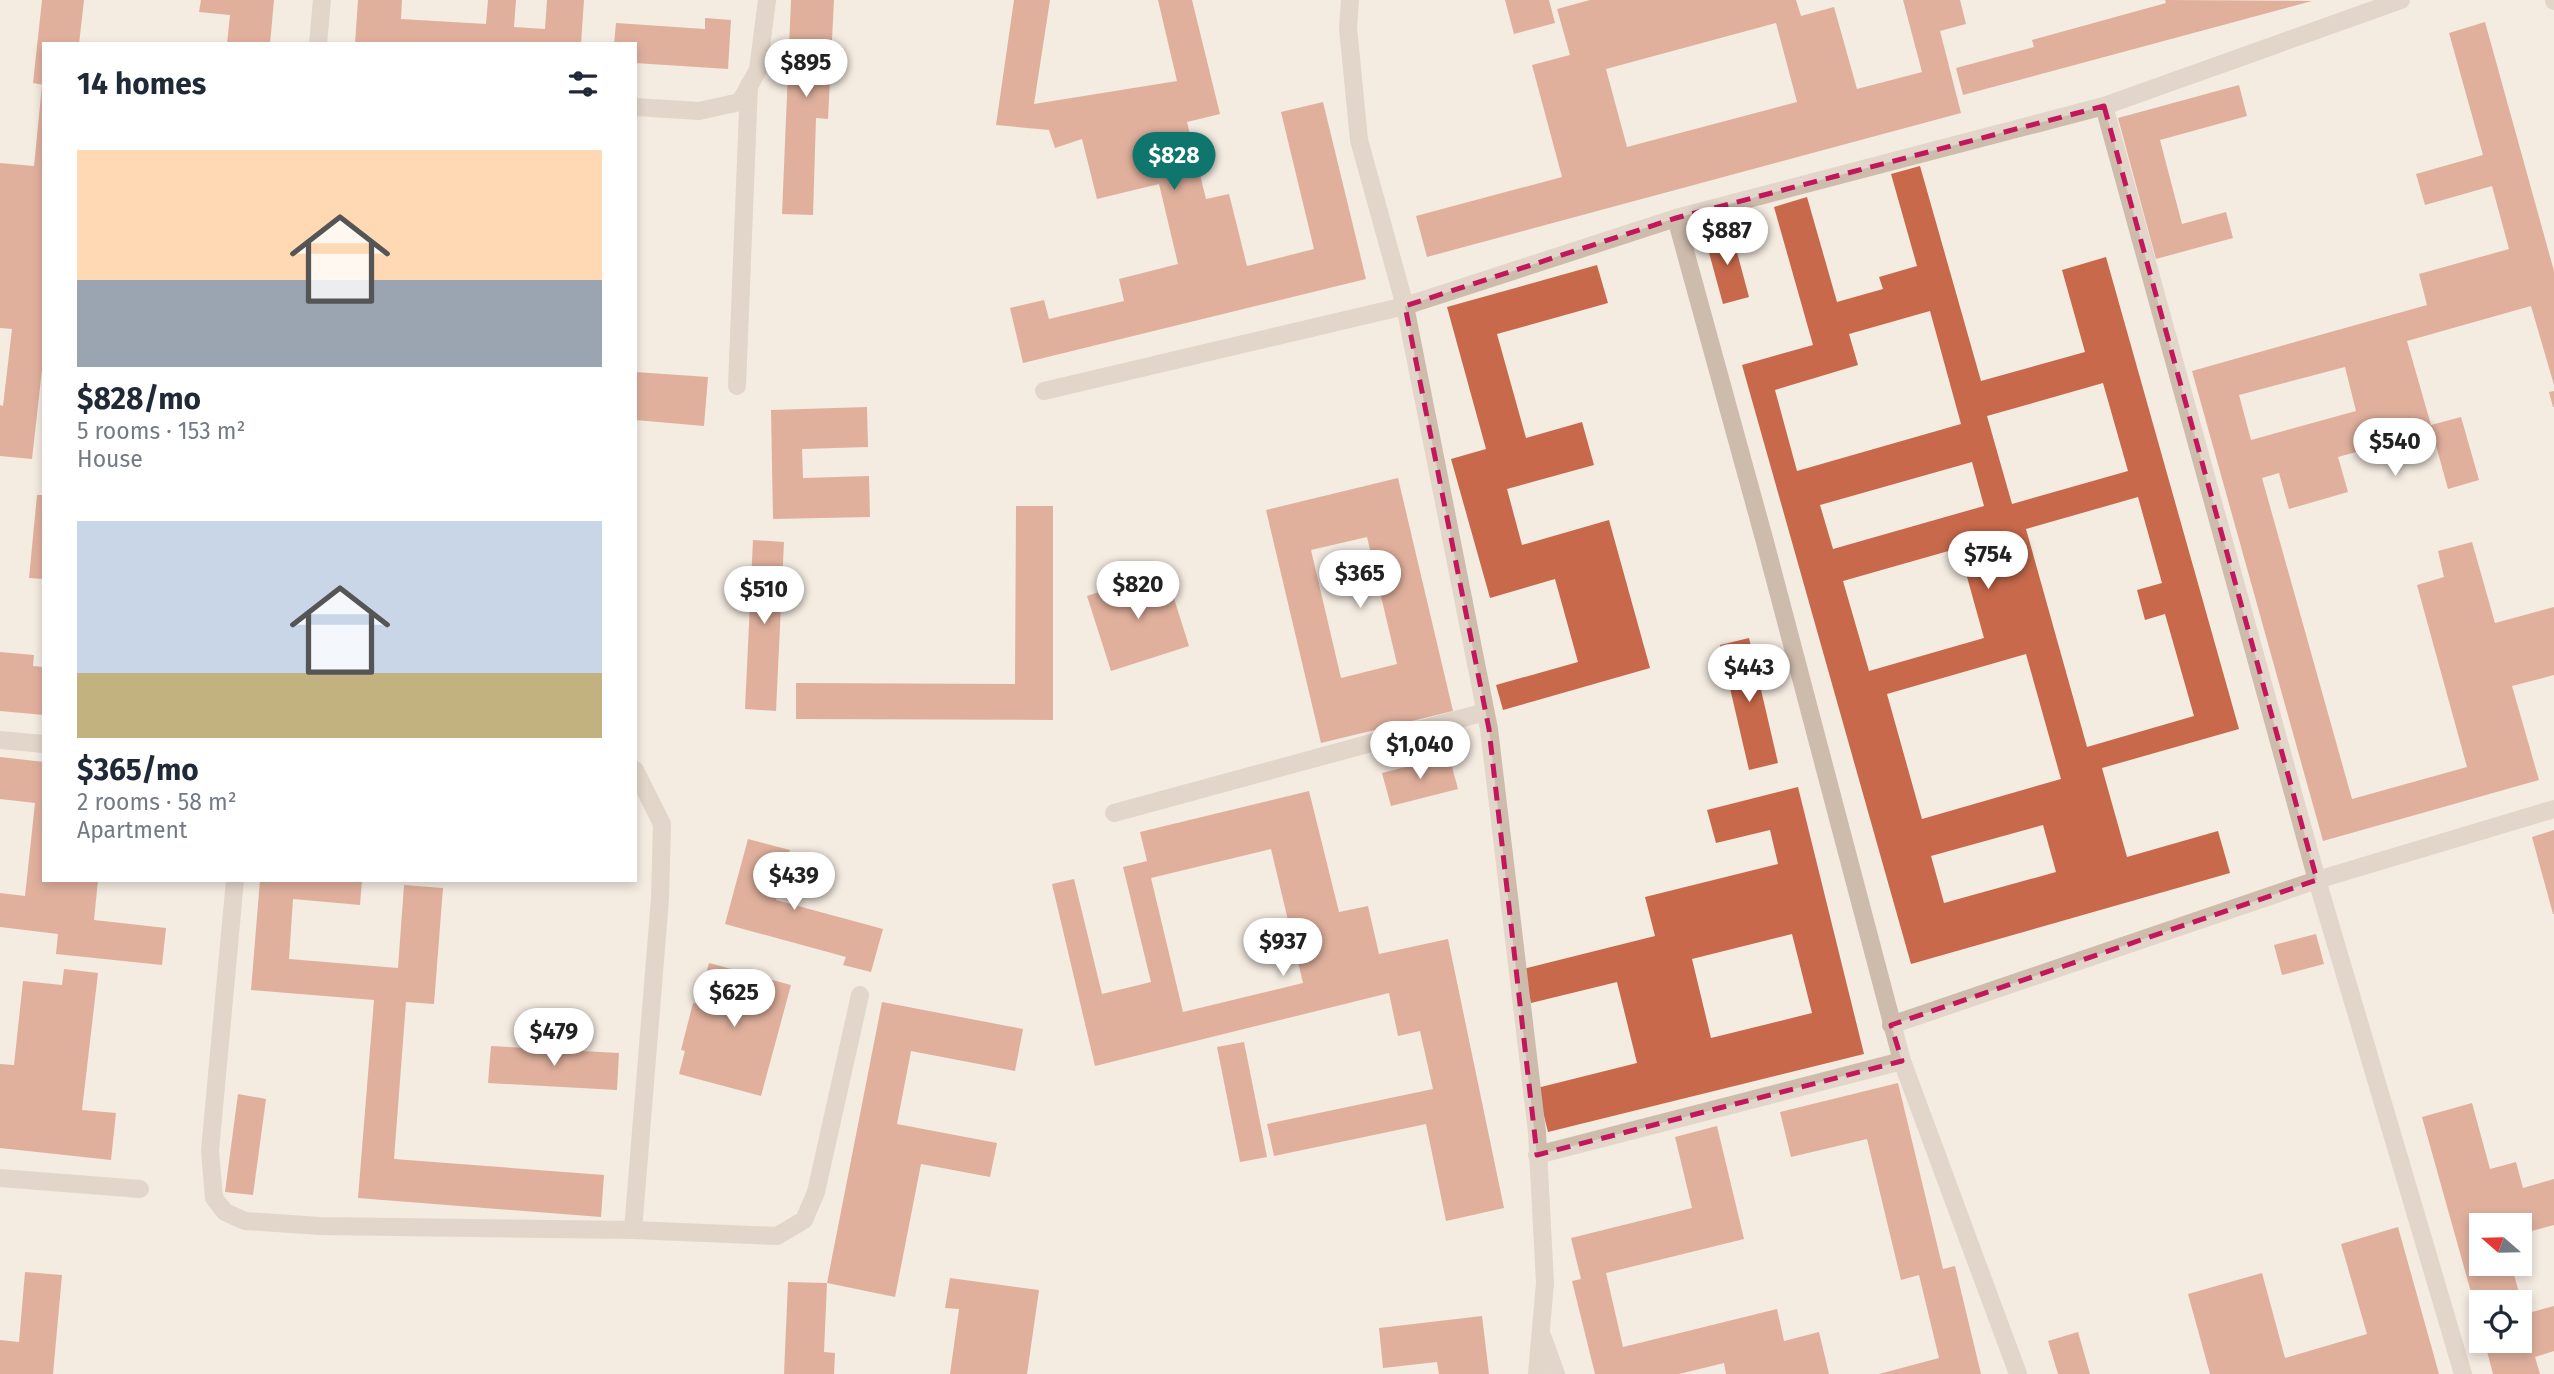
<!DOCTYPE html>
<html lang="en">
<head>
<meta charset="utf-8">
<style>
	:root { --surface:#fff; --page:#f2f2f3; --text:#1f2937; --muted:#747a83; --accent:#0f766e }
	body { margin:0; font-family:"Fira Sans",sans-serif; background:var(--page); color:var(--text); height:100vh; display:flex; flex-direction:column; font-size:26px; white-space:nowrap }
	* { box-sizing:border-box; margin:0 }
	p { font-size:23px; color:var(--muted) }
	.icon { flex:none; width:38px; height:38px; fill:none; stroke:currentColor; stroke-width:2; stroke-linecap:round; stroke-linejoin:round }
	.map { position:relative; flex:1; overflow:hidden }
	.drawer { position:absolute; left:42px; top:42px; width:595px; height:840px; display:flex; flex-direction:column; background:var(--surface); border-radius:0px; box-shadow:0 4px 10px #0003 }
	.drawer>* { flex:none }
	.needle { width:46px; rotate:290deg }
	.tools { position:absolute; left:2469px; top:1213px; display:grid; gap:14px }
	.tools a { display:grid; place-items:center; width:63px; height:63px; border-radius:0px; background:var(--surface); box-shadow:0 4px 10px #0003; font-size:35px }
	.price { position:absolute; translate:-50% -60px; padding:0 16px; border-radius:24px; background:#fff; color:#222; font-size:23px; line-height:46px; filter:drop-shadow(0 2px 4px #0008) }
	.price::after { content:''; position:absolute; left:50%; top:42px; width:21px; height:16px; margin-left:-10px; background:inherit; clip-path:polygon(0 0,100% 0,50% 100%) }
	.price.on { background:var(--accent); color:#fff }
	ul { padding:0; list-style:none }
	li { display:grid; align-content:center; gap:14px; height:371px; padding:0 35px }
	li span { display:grid; place-items:center; height:217px; border-radius:0px; color:#555 }
	li>.icon { margin-inline-start:auto }
	span .icon { width:126px; height:126px; fill:#fffc; stroke-width:1 }
	li b { font-size:30px }
	h2 { display:flex; justify-content:space-between; align-items:center; height:84px; padding:0 35px; font-size:30px }
	.map>svg:first-child { display:block }
	.building { fill:#c8694b; fill-rule:evenodd }
	.lines { fill:none; stroke-linecap:round; stroke-linejoin:round }
	.minor { stroke:#cdbbac; stroke-width:18 }
	.marked { fill:none; stroke:#c2185b; stroke-width:5; stroke-dasharray:14 9; stroke-linejoin:round }
</style>
</head>
<body>
<div class="map">
<svg width="2554" height="1374" viewBox="0 0 2554 1374">
	<rect width="100%" height="100%" fill="#f4ebe1"/>
	<g class="building">
		<path d="M 42,0 L 84,0 L 79,44 L 44,44 L 44,85 L 33,83 Z"/>
		<path d="M 201,0 L 274,0 L 270,44 L 227,44 L 230,15 L 199,12 Z"/>
		<path d="M 358,0 L 402,0 L 401,19 L 486,24 L 488,0 L 516,0 L 514,27 L 545,29 L 547,0 L 584,0 L 581,44 L 355,44 Z"/>
		<path d="M 791,0 L 834,0 L 828,119 L 816,118 L 813,215 L 782,214 Z"/>
		<path d="M 1014,0 L 1050,0 L 1034,104 L 1177,81 L 1158,0 L 1192,0 L 1220,114 L 1187,122 L 1206,199 L 1229,194 L 1247,266 L 1314,249 L 1281,112 L 1323,102 L 1366,279 L 1023,363 L 1010,308 L 1044,300 L 1049,319 L 1124,301 L 1119,279 L 1178,264 L 1159,184 L 1097,199 L 1082,139 L 1055,148 L 1049,130 L 996,125 Z"/>
		<path d="M 1505,0 L 1549,0 L 1555,23 L 1514,34 Z"/>
		<path d="M 1590,0 L 1796,0 L 1801,16 L 1834,7 L 1857,89 L 1922,72 L 1903,0 L 1960,0 L 1966,24 L 1940,31 L 1961,113 L 1427,257 L 1416,216 L 1562,177 L 1532,65 L 1570,55 L 1557,9 ZM 1776,23 L 1797,102 L 1627,147 L 1606,69 Z"/>
		<path d="M 2165,0 L 2312,1 L 1963,95 L 1956,68 L 2034,47 L 2032,40 L 2166,3 Z"/>
		<path d="M 705,18 L 731,20 L 728,69 L 635,63 L 635,44 L 614,44 L 616,23 L 705,29 Z"/>
		<path d="M 2485,22 L 2554,271 L 2554,385 L 2531,306 L 2407,341 L 2431,425 L 2461,417 L 2479,480 L 2448,489 L 2432,431 L 2338,457 L 2348,492 L 2289,509 L 2279,473 L 2262,478 L 2352,799 L 2467,767 L 2417,585 L 2444,577 L 2438,551 L 2472,542 L 2495,623 L 2554,607 L 2554,675 L 2512,686 L 2539,780 L 2323,841 L 2192,371 L 2427,305 L 2419,274 L 2509,249 L 2492,186 L 2425,205 L 2416,174 L 2483,155 L 2449,33 ZM 2345,367 L 2356,411 L 2251,440 L 2239,395 Z"/>
		<path d="M 42,85 L 44,85 L 44,352 L 32,459 L 0,456 L 0,405 L 3,406 L 12,329 L 0,328 L 0,163 L 34,166 Z"/>
		<path d="M 2239,85 L 2247,116 L 2160,140 L 2182,224 L 2226,212 L 2233,238 L 2156,259 L 2118,118 Z"/>
		<path d="M 1920,166 L 1981,381 L 2085,352 L 2062,270 L 2106,257 L 2239,729 L 2102,768 L 2127,857 L 2218,831 L 2230,873 L 1911,964 L 1742,365 L 1813,345 L 1774,207 L 1807,197 L 1837,302 L 1883,289 L 1879,277 L 1917,266 L 1891,174 ZM 1930,311 L 1961,424 L 1797,471 L 1775,390 L 1858,365 L 1849,334 ZM 2103,383 L 2128,471 L 2012,504 L 1987,416 ZM 1972,462 L 1984,506 L 1833,549 L 1820,505 ZM 2138,497 L 2162,583 L 2137,590 L 2145,620 L 2165,614 L 2194,716 L 2087,747 L 2026,529 ZM 1959,548 L 1984,638 L 1869,671 L 1843,581 ZM 2026,654 L 2061,779 L 1922,819 L 1887,694 ZM 2043,825 L 2056,872 L 1944,903 L 1931,856 Z"/>
		<path d="M 1731,230 L 1749,297 L 1723,304 L 1705,238 Z"/>
		<path d="M 1597,265 L 1608,303 L 1497,334 L 1526,438 L 1582,422 L 1594,465 L 1507,489 L 1522,545 L 1609,520 L 1650,668 L 1503,710 L 1496,685 L 1578,662 L 1555,579 L 1490,598 L 1451,459 L 1486,449 L 1447,307 Z"/>
		<path d="M 635,372 L 708,377 L 704,426 L 635,420 Z"/>
		<path d="M 2554,391 L 2554,407 L 2553,407 L 2549,392 Z"/>
		<path d="M 867,407 L 868,447 L 802,449 L 803,478 L 869,476 L 870,517 L 773,519 L 771,410 Z"/>
		<path d="M 1398,478 L 1453,711 L 1321,743 L 1266,510 ZM 1367,537 L 1397,664 L 1341,678 L 1311,550 Z"/>
		<path d="M 37,495 L 44,495 L 44,579 L 29,578 Z"/>
		<path d="M 1016,506 L 1053,506 L 1053,720 L 796,719 L 796,683 L 1015,684 Z"/>
		<path d="M 753,540 L 784,542 L 776,711 L 745,709 Z"/>
		<path d="M 1165,570 L 1189,646 L 1111,671 L 1087,596 Z"/>
		<path d="M 1749,638 L 1778,763 L 1749,770 L 1720,645 Z"/>
		<path d="M 0,652 L 34,655 L 33,666 L 44,667 L 44,715 L 0,711 Z"/>
		<path d="M 1449,756 L 1458,789 L 1391,806 L 1382,773 Z"/>
		<path d="M 0,757 L 44,762 L 44,880 L 98,880 L 94,920 L 166,928 L 162,965 L 56,954 L 58,934 L 0,927 L 0,893 L 25,896 L 35,803 L 0,799 Z"/>
		<path d="M 1798,787 L 1864,1054 L 1548,1132 L 1537,1088 L 1637,1063 L 1617,982 L 1531,1003 L 1523,969 L 1655,936 L 1645,897 L 1778,864 L 1770,830 L 1716,843 L 1707,810 ZM 1792,934 L 1812,1013 L 1711,1038 L 1692,959 Z"/>
		<path d="M 1309,791 L 1339,912 L 1368,906 L 1379,954 L 1448,939 L 1504,1208 L 1446,1221 L 1426,1124 L 1274,1156 L 1267,1124 L 1433,1089 L 1420,1031 L 1398,1036 L 1389,993 L 1095,1066 L 1052,884 L 1074,879 L 1102,994 L 1151,982 L 1123,867 L 1147,861 L 1140,832 ZM 1271,849 L 1303,983 L 1183,1012 L 1151,878 Z"/>
		<path d="M 2554,830 L 2554,914 L 2553,914 L 2532,837 Z"/>
		<path d="M 748,839 L 790,850 L 776,900 L 883,929 L 871,972 L 843,965 L 846,957 L 725,924 Z"/>
		<path d="M 260,880 L 362,880 L 360,905 L 293,899 L 289,959 L 398,968 L 404,885 L 443,888 L 434,1004 L 406,1002 L 394,1159 L 604,1175 L 601,1217 L 358,1198 L 374,1000 L 251,990 Z"/>
		<path d="M 2316,934 L 2324,964 L 2282,975 L 2274,945 Z"/>
		<path d="M 709,963 L 791,985 L 761,1096 L 679,1074 L 685,1051 L 681,1050 L 693,1003 L 698,1004 Z"/>
		<path d="M 64,969 L 98,973 L 82,1110 L 116,1113 L 111,1160 L 0,1148 L 0,1064 L 14,1065 L 23,981 L 62,985 Z"/>
		<path d="M 882,1002 L 1023,1029 L 1015,1071 L 911,1051 L 897,1124 L 997,1143 L 990,1177 L 921,1164 L 895,1297 L 827,1283 Z"/>
		<path d="M 1244,1042 L 1267,1157 L 1240,1162 L 1217,1047 Z"/>
		<path d="M 491,1046 L 619,1053 L 617,1090 L 488,1083 Z"/>
		<path d="M 1898,1083 L 1943,1269 L 1955,1266 L 1981,1374 L 1879,1374 L 1939,1358 L 1919,1275 L 1901,1280 L 1867,1139 L 1791,1157 L 1780,1112 Z"/>
		<path d="M 238,1094 L 266,1099 L 253,1195 L 225,1192 Z"/>
		<path d="M 2472,1103 L 2490,1169 L 2516,1162 L 2523,1188 L 2554,1179 L 2554,1225 L 2520,1234 L 2520,1225 L 2482,1225 L 2482,1264 L 2511,1264 L 2525,1314 L 2554,1306 L 2554,1351 L 2535,1357 L 2540,1374 L 2493,1374 L 2484,1340 L 2520,1340 L 2520,1302 L 2482,1302 L 2481,1328 L 2422,1117 Z"/>
		<path d="M 1717,1126 L 1744,1239 L 1606,1273 L 1623,1347 L 1777,1309 L 1784,1341 L 1819,1332 L 1829,1374 L 1726,1374 L 1724,1363 L 1679,1374 L 1595,1374 L 1572,1281 L 1581,1279 L 1571,1238 L 1692,1208 L 1675,1137 Z"/>
		<path d="M 2398,1227 L 2439,1374 L 2210,1374 L 2188,1294 L 2262,1273 L 2285,1358 L 2367,1334 L 2341,1244 Z"/>
		<path d="M 25,1272 L 62,1275 L 53,1374 L 0,1374 L 0,1340 L 19,1342 Z"/>
		<path d="M 950,1278 L 1039,1290 L 1027,1374 L 950,1374 L 959,1309 L 945,1308 Z"/>
		<path d="M 788,1282 L 827,1283 L 824,1352 L 835,1353 L 834,1374 L 784,1374 Z"/>
		<path d="M 1482,1316 L 1489,1374 L 1439,1374 L 1437,1362 L 1383,1368 L 1379,1328 Z"/>
		<path d="M 2078,1332 L 2090,1374 L 2058,1374 L 2048,1341 Z"/>
	</g>
	<g class="lines">
		<g class="minor">
			<path d="M 1350,0 L 1348,28 L 1359,140 L 1405,306 L 1489,729 L 1537,1132 L 1545,1283 L 1537,1374"/>
			<path d="M 2401,0 L 2104,106 L 2317,880 L 2463,1374"/>
			<path d="M 2554,0 L 2554,1"/>
			<path d="M 318,44 L 322,0"/>
			<path d="M 635,107 L 699,111 L 740,102 L 758,70 L 767,0"/>
			<path d="M 1676,218 L 2104,106"/>
			<path d="M 737,386 L 749,85"/>
			<path d="M 1044,391 L 1405,306 L 1676,218 L 1765,542 L 1902,1061 L 2018,1374"/>
			<path d="M 0,740 L 44,744"/>
			<path d="M 1114,813 L 1485,712"/>
			<path d="M 235,880 L 210,1151 L 214,1198 L 225,1212 L 245,1221 L 320,1226 L 633,1230 L 660,899 L 662,824 L 635,770"/>
			<path d="M 1891,1025 L 2317,880 L 2554,809"/>
			<path d="M 1537,1155 L 1902,1061"/>
			<path d="M 0,1178 L 140,1189"/>
			<path d="M 633,1230 L 777,1236 L 804,1220 L 816,1192 L 860,995"/>
			<path d="M 1543,1338 L 1556,1374"/>
		</g>
	</g>
	<path d="M0 0H2554V1374H0ZM 2104,106 L 2317,880 L 1891,1025 L 1902,1061 L 1537,1155 L 1489,729 L 1405,306 L 1676,218 Z" fill="#f4ebe1" fill-opacity=".55" fill-rule="evenodd"/>
	<path class="marked" d="M 2104,106 L 2317,880 L 1891,1025 L 1902,1061 L 1537,1155 L 1489,729 L 1405,306 L 1676,218 Z"/>
</svg>
<div class="tools">
<a><svg class="needle" viewBox="-14 -14 28 28"><path d="M0-13l5 13h-10z" fill="#e53935"/><path d="M0 13l5-13h-10z" fill="#747a83"/></svg></a>
<a><svg class="icon" aria-label="locate" viewBox="0 0 24 24"><circle cx="12" cy="12" r="6"/><path d="M12 2v4M12 18v4M2 12h4M18 12h4"/></svg></a>
</div>
<b class="price" style="left:806px;top:99px">$895</b>
<b class="price on" style="left:1174px;top:192px">$828</b>
<b class="price" style="left:1727px;top:267px">$887</b>
<b class="price" style="left:2395px;top:478px">$540</b>
<b class="price" style="left:1988px;top:591px">$754</b>
<b class="price" style="left:1360px;top:610px">$365</b>
<b class="price" style="left:1138px;top:621px">$820</b>
<b class="price" style="left:764px;top:626px">$510</b>
<b class="price" style="left:1749px;top:704px">$443</b>
<b class="price" style="left:1420px;top:781px">$1,040</b>
<b class="price" style="left:794px;top:912px">$439</b>
<b class="price" style="left:1283px;top:978px">$937</b>
<b class="price" style="left:734px;top:1029px">$625</b>
<b class="price" style="left:554px;top:1068px">$479</b>
<section class="drawer">
<h2>14 homes<svg class="icon" aria-label="filters" viewBox="0 0 24 24"><path d="M4 7h16M4 17h16"/><circle cx="9" cy="7" r="2"/><circle cx="15" cy="17" r="2"/></svg></h2>
<ul>
<li><span style="background:linear-gradient(#ffd9b3 60%,#9aa5b1 0)"><svg class="icon" aria-label="home" viewBox="0 0 24 24"><path d="M3 11l9-7 9 7M6 9v11h12V9"/></svg></span><div><b>$828/mo</b><p>5 rooms · 153 m²</p><p>House</p></div></li>
<li><span style="background:linear-gradient(#c9d6e8 70%,#c2b280 0)"><svg class="icon" aria-label="home" viewBox="0 0 24 24"><path d="M3 11l9-7 9 7M6 9v11h12V9"/></svg></span><div><b>$365/mo</b><p>2 rooms · 58 m²</p><p>Apartment</p></div></li>
</ul>
</section>
</div>
</body>
</html>
